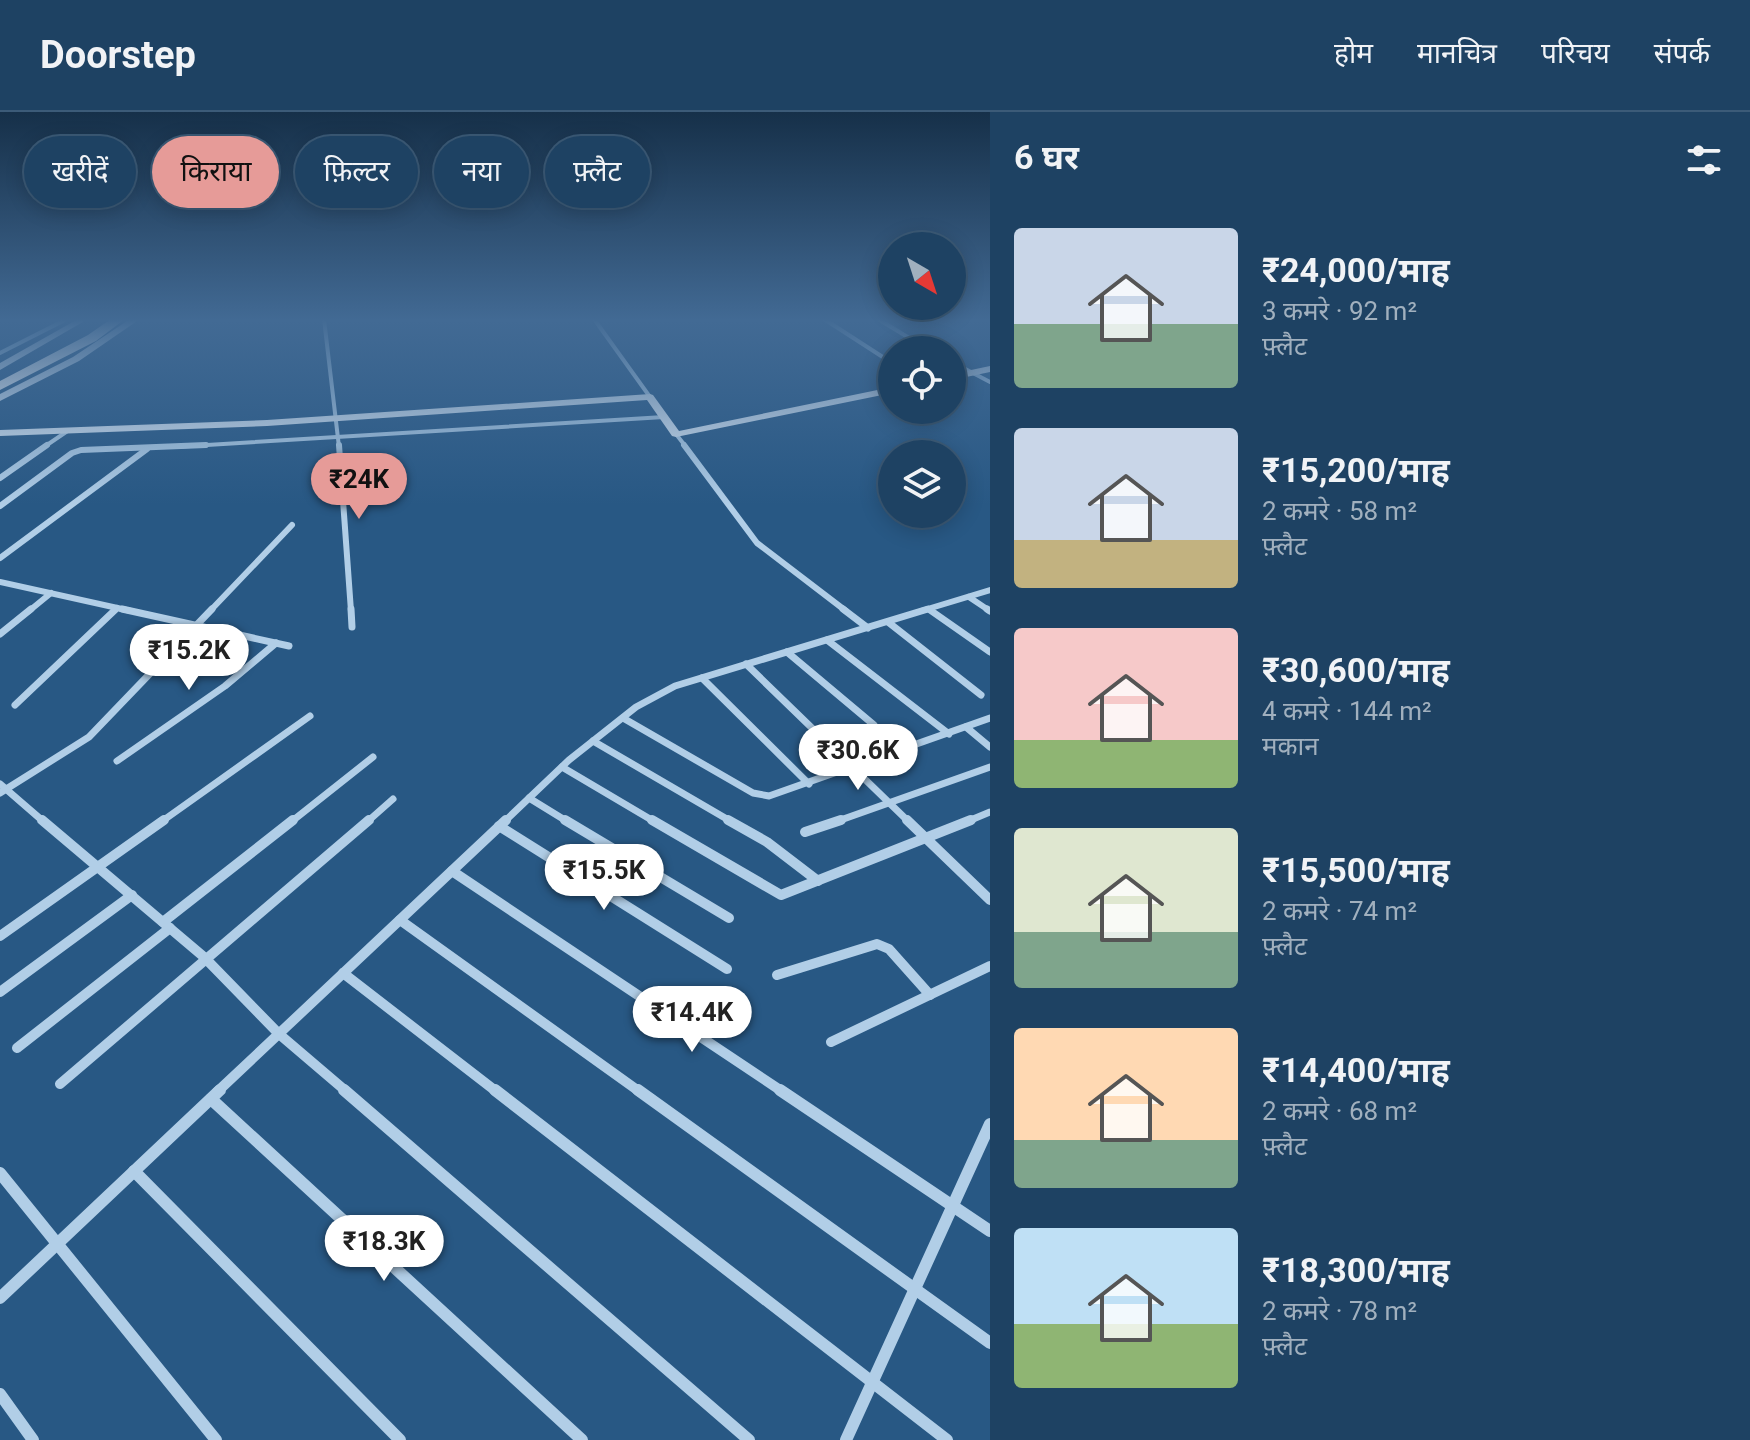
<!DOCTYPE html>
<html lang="hi">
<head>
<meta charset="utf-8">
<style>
	:root { --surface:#1e4263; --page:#2b4d6c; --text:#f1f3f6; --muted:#a1b0be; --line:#3c5b78; --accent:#e69b98 }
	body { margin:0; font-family:Roboto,"Noto Sans Devanagari",sans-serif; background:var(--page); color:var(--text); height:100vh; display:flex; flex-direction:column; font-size:30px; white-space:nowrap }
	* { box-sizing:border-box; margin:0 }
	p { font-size:26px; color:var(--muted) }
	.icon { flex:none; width:44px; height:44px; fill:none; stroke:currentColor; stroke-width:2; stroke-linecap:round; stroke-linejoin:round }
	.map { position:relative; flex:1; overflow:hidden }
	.side { display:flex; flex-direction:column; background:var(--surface); width:760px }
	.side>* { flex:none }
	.hud { position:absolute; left:24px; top:24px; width:760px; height:72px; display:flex; gap:16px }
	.needle { width:52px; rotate:141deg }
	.tools { position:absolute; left:878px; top:120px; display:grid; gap:16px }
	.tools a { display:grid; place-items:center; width:88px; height:88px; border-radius:50%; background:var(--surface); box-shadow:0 4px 20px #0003,0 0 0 2px var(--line); font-size:40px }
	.price { position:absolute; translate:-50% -68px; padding:0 18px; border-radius:28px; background:#fff; color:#222; font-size:26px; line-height:52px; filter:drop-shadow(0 2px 4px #0008) }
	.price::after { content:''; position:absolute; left:50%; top:48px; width:24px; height:18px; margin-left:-12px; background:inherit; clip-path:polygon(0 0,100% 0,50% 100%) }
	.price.current { background:var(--accent); color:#111 }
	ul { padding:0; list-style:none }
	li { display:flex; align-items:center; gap:24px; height:200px; padding:0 24px }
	li span { display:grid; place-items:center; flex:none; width:224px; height:160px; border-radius:8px; color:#555 }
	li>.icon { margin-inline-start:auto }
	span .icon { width:96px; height:96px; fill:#fffc; stroke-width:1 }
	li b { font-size:34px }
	h2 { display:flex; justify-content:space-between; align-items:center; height:96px; padding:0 24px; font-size:34px }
	.pill { padding:0 28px; border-radius:36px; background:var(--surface); box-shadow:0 4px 20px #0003,0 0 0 2px var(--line); font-size:28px; line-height:72px }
	.pill.current { background:var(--accent); color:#111 }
	header { display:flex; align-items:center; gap:48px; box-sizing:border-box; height:112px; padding:0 40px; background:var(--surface); border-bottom:2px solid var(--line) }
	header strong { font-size:38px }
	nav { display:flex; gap:44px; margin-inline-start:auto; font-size:28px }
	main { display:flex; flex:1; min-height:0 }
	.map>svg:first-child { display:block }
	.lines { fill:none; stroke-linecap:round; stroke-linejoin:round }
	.street-far4 { stroke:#b1cee7; stroke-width:4 }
	.street-far3 { stroke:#b1cee7; stroke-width:6 }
	.street-far2 { stroke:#b1cee7; stroke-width:7 }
	.street-far1 { stroke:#b1cee7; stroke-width:10 }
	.street { stroke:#b1cee7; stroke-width:12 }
	.secondary { fill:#dbe9f6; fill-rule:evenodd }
	.highway { fill:#fff; fill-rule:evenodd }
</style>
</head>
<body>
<header>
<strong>Doorstep</strong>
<nav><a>होम</a><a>मानचित्र</a><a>परिचय</a><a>संपर्क</a></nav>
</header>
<main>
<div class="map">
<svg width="990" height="1328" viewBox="0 0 990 1328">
	<rect width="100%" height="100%" fill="#285884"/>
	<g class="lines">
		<g class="street-far4">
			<path d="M 324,207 L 339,335"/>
			<path d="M 594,207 L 650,285"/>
			<path d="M 824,207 L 892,251"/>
			<path d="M 878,207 L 929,238"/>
			<path d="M 0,241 L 67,207"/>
			<path d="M 952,250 L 990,270"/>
			<path d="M 676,322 L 686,335"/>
			<path d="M 44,335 L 69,318"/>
			<path d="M 174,335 L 664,305"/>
		</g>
		<g class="street-far3">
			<path d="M 339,333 L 351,499"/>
			<path d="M 684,333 L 757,431 L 846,499"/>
			<path d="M 0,366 L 47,333"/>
			<path d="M 0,394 L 72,341 L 81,338 L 206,333"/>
			<path d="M 0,446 L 147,337"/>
			<path d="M 0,470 L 131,499"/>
			<path d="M 969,485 L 990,499"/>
			<path d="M 29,499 L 51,481"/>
			<path d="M 114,499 L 117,496"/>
			<path d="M 210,499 L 292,413"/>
			<path d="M 921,499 L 990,478"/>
		</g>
		<g class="street-far2">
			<path d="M 122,497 L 289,534"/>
			<path d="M 351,497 L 352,515"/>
			<path d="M 843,497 L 868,516"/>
			<path d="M 987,497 L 990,499"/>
			<path d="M 930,498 L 990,540"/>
			<path d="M 888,510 L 981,583"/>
			<path d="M 0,522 L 31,497"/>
			<path d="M 827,528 L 949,622"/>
			<path d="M 787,540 L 874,613"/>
			<path d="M 746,552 L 909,710"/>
			<path d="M 702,566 L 809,672"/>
			<path d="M 15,593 L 116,497"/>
			<path d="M 623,606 L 753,681 L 769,684 L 990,606"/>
			<path d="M 966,615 L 990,635"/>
			<path d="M 593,629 L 732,710"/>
			<path d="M 117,649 L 225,574 L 276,531"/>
			<path d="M 562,655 L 655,710"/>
			<path d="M 0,672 L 44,710"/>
			<path d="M 0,681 L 89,625 L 212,497"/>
			<path d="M 529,686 L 568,710"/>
			<path d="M 161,710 L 310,604"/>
			<path d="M 291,710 L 373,645"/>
			<path d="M 367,710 L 393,687"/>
			<path d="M 504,710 L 569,648 L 636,595 L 675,574 L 928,497"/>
			<path d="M 835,710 L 990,655"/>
			<path d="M 966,710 L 990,700"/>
		</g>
		<g class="street-far1">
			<path d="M 42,708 L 204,845 L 279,922 L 347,980"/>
			<path d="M 565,708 L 729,806"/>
			<path d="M 652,708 L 781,783 L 971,708"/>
			<path d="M 728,708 L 767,730 L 818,769"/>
			<path d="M 907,708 L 990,788"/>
			<path d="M 499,714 L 727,857"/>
			<path d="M 805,720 L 841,708"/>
			<path d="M 452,759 L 783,980"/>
			<path d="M 400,808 L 640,980"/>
			<path d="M 163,810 L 293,708"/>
			<path d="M 0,824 L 164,708"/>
			<path d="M 343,861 L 497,980"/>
			<path d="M 777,863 L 877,832 L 889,837 L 930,883"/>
			<path d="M 0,880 L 132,783"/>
			<path d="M 831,930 L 990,854"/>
			<path d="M 17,936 L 170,816"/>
			<path d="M 60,972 L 369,708"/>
			<path d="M 217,980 L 506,708"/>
		</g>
		<g class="street">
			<path d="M 344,978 L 749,1328"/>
			<path d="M 495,978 L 947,1328"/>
			<path d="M 638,978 L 990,1231"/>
			<path d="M 780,978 L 990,1119"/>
			<path d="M 211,987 L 582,1328"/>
			<path d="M 134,1059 L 400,1328"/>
			<path d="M 0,1061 L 216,1328"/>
			<path d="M 0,1186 L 220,978"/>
			<path d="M 0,1282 L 33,1328"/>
			<path d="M 846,1328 L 990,1012"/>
		</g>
		<g class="secondary">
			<path d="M 78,207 L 88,207 L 0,258 L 0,251 Z"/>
			<path d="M 130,207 L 140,207 L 79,249 L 0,289 L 0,282 L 73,245 Z"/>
			<path d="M 990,254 L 990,260 L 952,268 L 952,262 Z"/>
			<path d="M 892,275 L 892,281 L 676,325 L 672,324 L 647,288 L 267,314 L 0,324 L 0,318 L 267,308 L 650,282 L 653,283 L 679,319 Z"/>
		</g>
		<path class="highway" d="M 111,207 L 125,207 L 96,229 L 0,278 L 0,269 L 88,223 Z"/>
	</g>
	<linearGradient id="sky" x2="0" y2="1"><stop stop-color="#163049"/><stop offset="0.53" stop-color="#426a94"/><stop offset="1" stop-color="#426a94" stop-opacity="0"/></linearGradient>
	<rect width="990" height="393" fill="url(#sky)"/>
</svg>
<div class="tools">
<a><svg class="needle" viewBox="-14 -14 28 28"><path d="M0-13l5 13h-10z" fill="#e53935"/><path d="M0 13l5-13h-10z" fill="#a1b0be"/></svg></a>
<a><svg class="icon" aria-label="locate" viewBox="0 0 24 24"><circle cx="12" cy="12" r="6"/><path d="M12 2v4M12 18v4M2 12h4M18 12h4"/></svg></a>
<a><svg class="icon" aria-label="layers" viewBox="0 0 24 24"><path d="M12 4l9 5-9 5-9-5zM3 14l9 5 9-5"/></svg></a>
</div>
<b class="price current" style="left:359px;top:409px">₹24K</b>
<b class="price" style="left:189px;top:580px">₹15.2K</b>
<b class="price" style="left:858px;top:680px">₹30.6K</b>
<b class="price" style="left:604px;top:800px">₹15.5K</b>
<b class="price" style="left:692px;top:942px">₹14.4K</b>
<b class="price" style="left:384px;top:1171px">₹18.3K</b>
<div class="hud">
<a class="pill">खरीदें</a>
<a class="pill current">किराया</a>
<a class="pill">फ़िल्टर</a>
<a class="pill">नया</a>
<a class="pill">फ़्लैट</a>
</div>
</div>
<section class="side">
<h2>6 घर<svg class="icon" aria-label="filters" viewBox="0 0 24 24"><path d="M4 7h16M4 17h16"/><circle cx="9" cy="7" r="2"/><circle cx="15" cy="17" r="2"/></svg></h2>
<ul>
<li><span style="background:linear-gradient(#c9d6e8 60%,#7fa58c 0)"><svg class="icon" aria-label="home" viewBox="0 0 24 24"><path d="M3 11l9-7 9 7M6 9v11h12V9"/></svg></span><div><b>₹24,000/माह</b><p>3 कमरे · 92 m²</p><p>फ़्लैट</p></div></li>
<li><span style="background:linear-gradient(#c9d6e8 70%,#c2b280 0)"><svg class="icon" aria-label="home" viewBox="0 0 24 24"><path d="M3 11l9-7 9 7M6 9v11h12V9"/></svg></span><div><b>₹15,200/माह</b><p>2 कमरे · 58 m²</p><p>फ़्लैट</p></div></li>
<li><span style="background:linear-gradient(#f6c9c9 70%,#8fb573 0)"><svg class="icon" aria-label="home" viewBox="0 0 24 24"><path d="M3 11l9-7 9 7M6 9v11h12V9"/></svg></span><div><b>₹30,600/माह</b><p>4 कमरे · 144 m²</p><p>मकान</p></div></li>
<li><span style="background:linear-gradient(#dfe7d0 65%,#7fa58c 0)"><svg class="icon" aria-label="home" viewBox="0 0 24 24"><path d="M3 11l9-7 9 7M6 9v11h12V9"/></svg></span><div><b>₹15,500/माह</b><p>2 कमरे · 74 m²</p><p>फ़्लैट</p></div></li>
<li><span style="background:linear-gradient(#ffd9b3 70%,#7fa58c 0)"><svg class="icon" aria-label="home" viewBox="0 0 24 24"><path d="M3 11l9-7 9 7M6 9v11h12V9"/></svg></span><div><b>₹14,400/माह</b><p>2 कमरे · 68 m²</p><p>फ़्लैट</p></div></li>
<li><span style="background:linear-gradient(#bfe0f5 60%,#8fb573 0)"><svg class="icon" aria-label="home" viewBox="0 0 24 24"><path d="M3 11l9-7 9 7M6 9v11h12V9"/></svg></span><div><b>₹18,300/माह</b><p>2 कमरे · 78 m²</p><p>फ़्लैट</p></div></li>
</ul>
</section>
</main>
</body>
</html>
